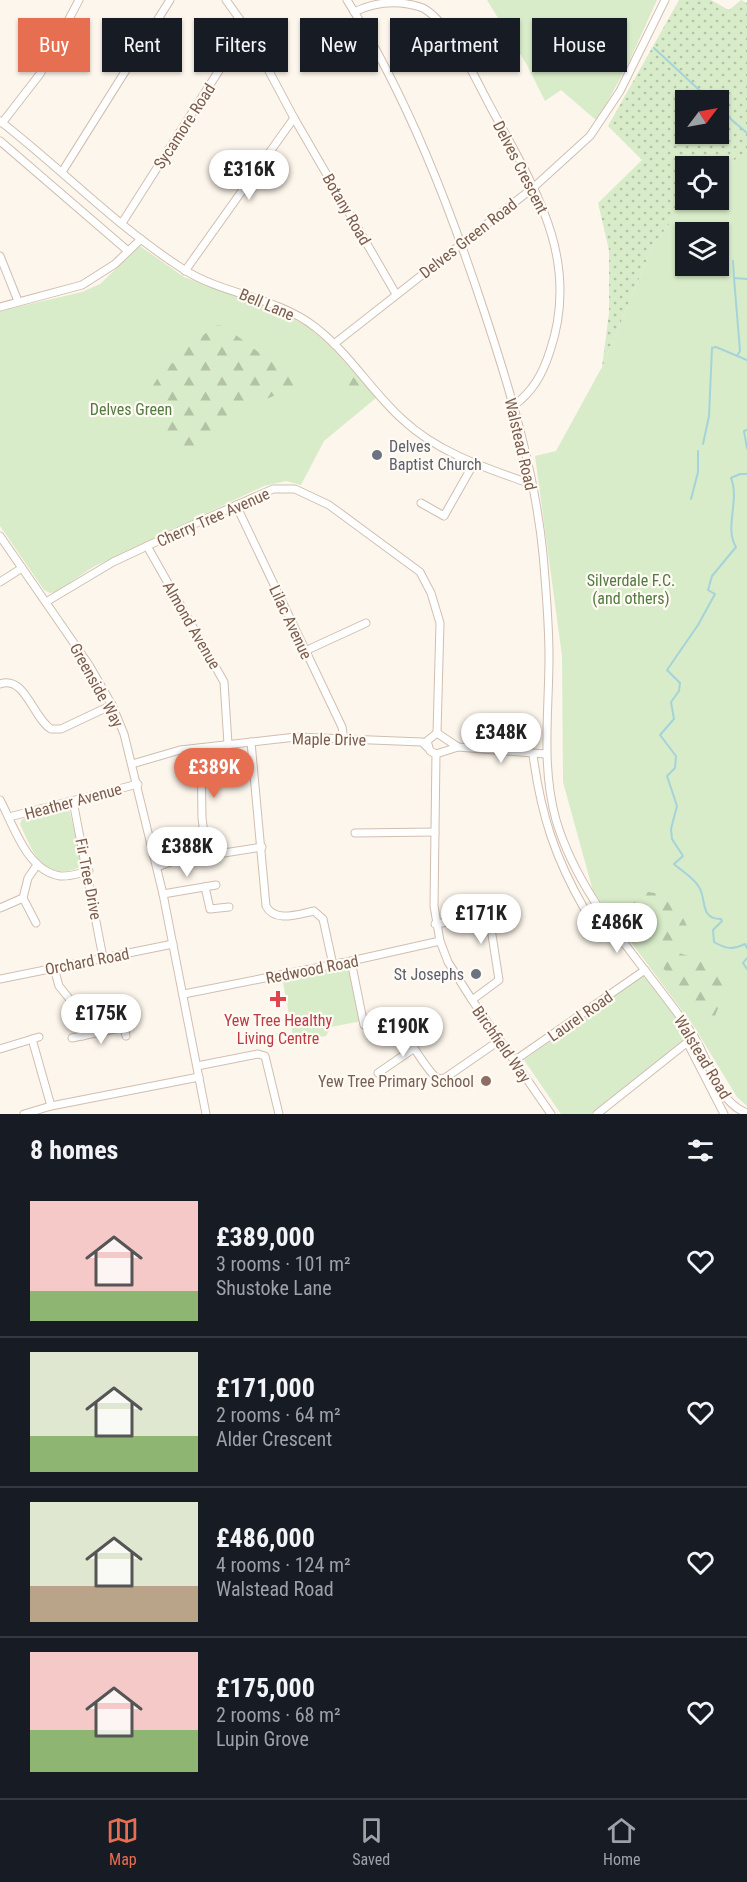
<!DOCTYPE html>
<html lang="en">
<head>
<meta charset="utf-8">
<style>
	:root { --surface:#171b24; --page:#20242c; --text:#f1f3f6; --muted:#9ea1a6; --line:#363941; --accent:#e76f51 }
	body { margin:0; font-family:"Roboto Condensed",sans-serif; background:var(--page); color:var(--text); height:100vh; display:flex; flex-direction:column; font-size:22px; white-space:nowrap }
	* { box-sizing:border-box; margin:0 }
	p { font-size:20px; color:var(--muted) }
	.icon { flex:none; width:33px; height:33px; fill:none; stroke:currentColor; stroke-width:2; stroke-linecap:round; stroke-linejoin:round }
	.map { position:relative; height:1114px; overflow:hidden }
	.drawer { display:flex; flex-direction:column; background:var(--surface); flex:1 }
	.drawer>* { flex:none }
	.banner { position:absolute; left:18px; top:18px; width:711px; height:54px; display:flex; gap:12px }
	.needle { width:39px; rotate:58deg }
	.buttons { position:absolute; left:675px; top:90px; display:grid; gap:12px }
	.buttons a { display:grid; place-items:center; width:54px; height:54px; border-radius:0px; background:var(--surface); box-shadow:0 2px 4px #0004; font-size:30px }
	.price { position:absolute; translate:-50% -51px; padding:0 14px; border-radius:21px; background:#fff; color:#222; font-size:20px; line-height:39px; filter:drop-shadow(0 2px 3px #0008) }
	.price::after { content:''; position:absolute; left:50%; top:36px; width:18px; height:14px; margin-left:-9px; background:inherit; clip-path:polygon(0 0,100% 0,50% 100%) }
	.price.active { background:var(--accent); color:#fff }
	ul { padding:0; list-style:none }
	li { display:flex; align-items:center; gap:18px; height:150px; padding:0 30px }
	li+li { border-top:2px solid var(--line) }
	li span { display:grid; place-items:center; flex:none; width:168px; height:120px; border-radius:0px; color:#555 }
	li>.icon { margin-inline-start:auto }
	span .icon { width:72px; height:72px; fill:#fffc; stroke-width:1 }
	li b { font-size:26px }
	h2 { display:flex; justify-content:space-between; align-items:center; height:72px; padding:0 30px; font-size:26px }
	.chip { padding:0 21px; border-radius:0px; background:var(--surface); box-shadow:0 2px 4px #0004; font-size:21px; line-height:54px }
	.chip.active { background:var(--accent); color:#fff }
	.menu { display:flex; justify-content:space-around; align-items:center; height:84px; border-top:2px solid var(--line); background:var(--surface); font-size:16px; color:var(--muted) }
	.menu a { display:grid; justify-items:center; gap:3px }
	.menu .active { color:var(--accent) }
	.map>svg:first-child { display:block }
	.green { fill:#d8ecc9; fill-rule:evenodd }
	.forest { fill:url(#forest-firs) }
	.garden { fill:url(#garden-dots); fill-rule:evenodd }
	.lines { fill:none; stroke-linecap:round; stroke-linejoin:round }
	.stream { stroke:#a5d3da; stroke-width:2 }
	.minor-casing { stroke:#d1beb0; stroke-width:9 }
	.minor { stroke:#fff; stroke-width:7 }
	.worship-dot { fill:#6b7280; stroke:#fffaf3; stroke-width:2 }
	.health-dot { fill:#e0444e; stroke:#fffaf3; stroke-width:2 }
	.education-dot { fill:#8d6e63; stroke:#fffaf3; stroke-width:2 }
	.labels { text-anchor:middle; stroke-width:4.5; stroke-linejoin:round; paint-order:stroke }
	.street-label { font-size:16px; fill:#7a5c4d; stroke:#fffaf3 }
	.park-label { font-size:16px; fill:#537a41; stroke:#fffaf3 }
	.worship-label { font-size:16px; fill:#5b616d; stroke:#fffaf3; text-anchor:start }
	.health-label { font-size:16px; fill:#be3a42; stroke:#fffaf3 }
	.education-label { font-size:16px; fill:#785e54; stroke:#fffaf3; text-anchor:end }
</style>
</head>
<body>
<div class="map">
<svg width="747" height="1114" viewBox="0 0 747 1114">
	<defs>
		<pattern id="forest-firs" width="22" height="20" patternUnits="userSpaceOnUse" patternTransform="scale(1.5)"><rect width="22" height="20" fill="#d8ecc9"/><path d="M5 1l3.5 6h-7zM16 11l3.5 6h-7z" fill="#b4c2a5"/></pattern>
		<pattern id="garden-dots" width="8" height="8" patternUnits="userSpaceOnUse" patternTransform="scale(1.5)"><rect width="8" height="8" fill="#d8ecc9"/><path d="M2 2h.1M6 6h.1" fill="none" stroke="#b4c2a5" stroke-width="1.8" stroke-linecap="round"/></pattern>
	</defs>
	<rect width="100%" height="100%" fill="#fdf6ec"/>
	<g class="green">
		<path d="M 487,0 L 657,0 L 629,62 L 597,121 L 561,90 L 545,101 L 527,65 Z"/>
		<path d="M 747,151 L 747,1106 L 737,1097 L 695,1028 L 593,891 L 563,782 L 562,656 L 535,456 L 556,451 L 602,367 L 653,245 L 688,200 L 718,200 L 719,171 ZM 686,232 L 718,232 L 718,266 L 686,266 Z"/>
		<path d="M 140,246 L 184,277 L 283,313 L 307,326 L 329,344 L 376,398 L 324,441 L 301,485 L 286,481 L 264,486 L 93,567 L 56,592 L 50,593 L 44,590 L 0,526 L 0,311 L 82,292 L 100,284 Z"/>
		<path d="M 65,807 L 69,809 L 82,862 L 80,867 C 43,884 33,852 20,824 L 22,819 Z"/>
		<path d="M 350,966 L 361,1021 L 331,1027 L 326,1036 L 294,1041 L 282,977 Z"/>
		<path d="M 646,974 L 690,1035 L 591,1114 L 561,1114 L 524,1060 Z"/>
	</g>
	<g class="forest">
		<path d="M 217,325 L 224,326 L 291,377 L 294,385 L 290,389 L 257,403 L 197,454 L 191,456 C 171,448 176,443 163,433 C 160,431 158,431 154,429 C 132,412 156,378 169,364 L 179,362 L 187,347 Z"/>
		<path d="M 346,372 L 351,374 L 366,393 L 351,408 L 347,402 L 341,376 Z"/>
		<path d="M 629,890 C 666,893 672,894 688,928 L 681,943 C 654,944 621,926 623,895 Z"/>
		<path d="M 669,950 L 708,962 L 724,978 L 722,998 L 715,1016 L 707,1020 L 663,968 L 661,961 L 664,953 Z"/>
	</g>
	<path class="garden" d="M 679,0 L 711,0 L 729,10 L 741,0 L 747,3 L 747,151 L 719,171 L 718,166 L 686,166 L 686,200 L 688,200 L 653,245 L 602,367 L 609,313 L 609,250 L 598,203 L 642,160 L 608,126 ZM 686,100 L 718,100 L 718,134 L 686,134 Z"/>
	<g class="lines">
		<g class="stream">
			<path d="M 654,48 L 710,100"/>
			<path d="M 718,108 L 747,133"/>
			<path d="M 733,261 L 734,278"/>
			<path d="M 737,356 L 740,351 L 734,278 L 747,279"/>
			<path d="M 747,430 L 744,431 L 747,448"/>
			<path d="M 703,444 L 709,416 L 712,348 L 716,347 L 747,360"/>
			<path d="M 747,474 L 740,474 L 731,478 C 740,500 724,528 736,547 L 712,576 L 708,590 L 715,594 L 698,625 L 667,670 L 680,683 L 679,691 L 671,702 L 674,719 L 660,735 L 676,756 L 675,768 L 667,776 L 677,806 L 671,829 L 672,839 L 683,856 L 674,864 C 683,872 693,877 699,887 C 707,899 699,919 721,919 L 722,921 L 713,930 L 714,942 C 726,949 732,950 745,944 L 747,948"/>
			<path d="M 691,499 L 698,472 L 698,451"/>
			<path d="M 747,958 L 743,963 L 747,969"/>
		</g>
		<defs>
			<g id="minor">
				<path d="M 226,0 L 246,28 L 294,118 L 396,294"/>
				<path d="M 347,0 C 408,98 450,207 486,317 C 511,393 535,473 543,554 C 546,588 549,623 549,657 C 549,712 541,766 556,820 C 581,904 646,965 693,1035 C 709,1059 717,1103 747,1113"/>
				<path d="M 354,12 C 377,1 400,0 423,8 C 451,24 474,76 489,104 C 532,184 582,257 550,351 C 543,373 533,392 513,406"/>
				<path d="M 0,121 C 62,169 117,227 183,269 C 223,295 277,297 315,327 C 349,353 371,391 402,419 C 438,453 486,468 531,484"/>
				<path d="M 2,123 L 40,74 L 79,0"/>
				<path d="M 0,141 L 128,251"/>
				<path d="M 62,172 L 170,0"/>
				<path d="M 122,223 L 246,28"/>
				<path d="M 0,256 L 18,301"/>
				<path d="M 185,271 L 294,118"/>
				<path d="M 0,307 L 82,285 L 115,264 L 141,239"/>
				<path d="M 334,344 L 534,187 L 590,136 L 620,91 L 665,0"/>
				<path d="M 421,503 L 444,516 L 474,463"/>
				<path d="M 236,505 L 342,727 L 344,739"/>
				<path d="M 0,536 L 89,665 L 112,705 L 124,734 L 163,894 L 206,1114"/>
				<path d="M 147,546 L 224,682 L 228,744"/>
				<path d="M 0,582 L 22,568"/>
				<path d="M 46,602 L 113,562 L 203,520 L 273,489 L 295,489 L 329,505 L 420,572 L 431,593 L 440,623 L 437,733"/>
				<path d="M 305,651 L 366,623"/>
				<path d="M 0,684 C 25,675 33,718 51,729 L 61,729 L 112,705"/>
				<path d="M 437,733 L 458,747 L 545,754"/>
				<path d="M 251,742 L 266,906 C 275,923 298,914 314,911 L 323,919 L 333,965"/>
				<path d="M 201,748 L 202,818 L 206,849"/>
				<path d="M 436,754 L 434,906 L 440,941 L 448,962 L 472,1000 L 551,1114"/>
				<path d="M 436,754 L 430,751 L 427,741 L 437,733"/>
				<path d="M 436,754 L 458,747"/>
				<path d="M 533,755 C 541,815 555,858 585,910 L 590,912 L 599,909"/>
				<path d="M 132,764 L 180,750 L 296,737 L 422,742 L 427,747"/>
				<path d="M 0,800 C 14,826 27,871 60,876 C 69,877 80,873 89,871"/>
				<path d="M 73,801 L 103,958"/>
				<path d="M 9,817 L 138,784"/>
				<path d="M 355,833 L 435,832"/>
				<path d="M 157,867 L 206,849 L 224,853 L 262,847"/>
				<path d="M 205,887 L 210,909 L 229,907"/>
				<path d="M 163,894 L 216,885"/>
				<path d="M 0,908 L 23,898"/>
				<path d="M 36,923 L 23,898 L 28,878 L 37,865"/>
				<path d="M 435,924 L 483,917 L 490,922 L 499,980 L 472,1000"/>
				<path d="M 351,961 L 364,1025 L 378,1033 C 384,1032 391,1029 397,1031 C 410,1035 424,1069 438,1079 L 445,1078 L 500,1040"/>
				<path d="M 54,968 L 59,986 L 76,1007 L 83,1036"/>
				<path d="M 0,979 L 173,944"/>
				<path d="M 184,994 L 351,961 L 440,941"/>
				<path d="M 122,1017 L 126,1036"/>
				<path d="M 72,1038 L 124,1027"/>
				<path d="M 32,1039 L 51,1106"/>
				<path d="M 687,1042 L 724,1114"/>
				<path d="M 0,1049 L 39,1037"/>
				<path d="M 514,1061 L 645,970"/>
				<path d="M 197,1066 L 258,1054 L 265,1056 L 279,1114"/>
				<path d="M 378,1073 L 413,1049"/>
				<path d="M 24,1114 L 51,1106 L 199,1077"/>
				<path d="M 597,1114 L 694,1037"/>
			</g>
		</defs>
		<use href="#minor" class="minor-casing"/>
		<use href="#minor" class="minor"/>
	</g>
	<g class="worship-dot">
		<circle cx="377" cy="455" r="6"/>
		<circle cx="476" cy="974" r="6"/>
	</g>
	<path class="health-dot" d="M275 990h6v6h6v6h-6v6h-6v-6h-6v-6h6z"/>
	<circle class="education-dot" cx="486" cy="1081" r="6"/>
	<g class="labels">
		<g class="street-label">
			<text transform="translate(184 126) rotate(-57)" y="6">Sycamore Road</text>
			<text transform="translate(521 167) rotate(63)" y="6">Delves Crescent</text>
			<text transform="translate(347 209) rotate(60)" y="6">Botany Road</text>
			<text transform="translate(468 238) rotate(-38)" y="6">Delves Green Road</text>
			<text transform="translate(267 304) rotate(23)" y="6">Bell Lane</text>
			<text transform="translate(521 444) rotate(77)" y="6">Walstead Road</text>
			<text transform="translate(213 517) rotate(-24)" y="6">Cherry Tree Avenue</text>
			<text transform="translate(291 622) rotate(65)" y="6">Lilac Avenue</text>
			<text transform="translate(192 625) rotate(60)" y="6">Almond Avenue</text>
			<text transform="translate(97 685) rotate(61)" y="6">Greenside Way</text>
			<text transform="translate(329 739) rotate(1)" y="6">Maple Drive</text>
			<text transform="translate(73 801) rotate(-15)" y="6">Heather Avenue</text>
			<text transform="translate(89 879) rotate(79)" y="6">Fir Tree Drive</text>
			<text transform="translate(87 961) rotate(-11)" y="6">Orchard Road</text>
			<text transform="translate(312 969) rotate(-11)" y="6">Redwood Road</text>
			<text transform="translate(580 1016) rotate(-35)" y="6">Laurel Road</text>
			<text transform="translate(502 1044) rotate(55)" y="6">Birchfield Way</text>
			<text transform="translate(703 1057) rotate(59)" y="6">Walstead Road</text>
		</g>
		<g class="park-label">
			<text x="131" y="415">Delves Green</text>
			<text x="631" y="586">Silverdale F.C.<tspan x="631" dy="18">(and others)</tspan></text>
		</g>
		<g class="worship-label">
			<text x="389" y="452">Delves<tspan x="389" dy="18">Baptist Church</tspan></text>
			<text x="464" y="980" text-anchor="end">St Josephs</text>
		</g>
		<g class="health-label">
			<text x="278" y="1026">Yew Tree Healthy<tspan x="278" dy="18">Living Centre</tspan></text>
		</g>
		<g class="education-label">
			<text x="474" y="1087">Yew Tree Primary School</text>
		</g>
	</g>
</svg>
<div class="buttons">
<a><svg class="needle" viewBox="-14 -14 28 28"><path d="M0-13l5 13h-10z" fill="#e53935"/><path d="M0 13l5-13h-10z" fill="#9ea1a6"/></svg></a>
<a><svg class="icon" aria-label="locate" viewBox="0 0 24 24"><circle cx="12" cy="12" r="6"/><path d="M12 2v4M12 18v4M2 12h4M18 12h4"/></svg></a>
<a><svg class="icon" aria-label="layers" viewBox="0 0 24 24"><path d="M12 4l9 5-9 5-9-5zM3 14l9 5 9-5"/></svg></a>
</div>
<b class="price" style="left:249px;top:201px">£316K</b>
<b class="price" style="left:501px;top:764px">£348K</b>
<b class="price active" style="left:214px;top:799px">£389K</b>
<b class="price" style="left:187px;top:878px">£388K</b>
<b class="price" style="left:481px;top:945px">£171K</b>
<b class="price" style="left:617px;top:954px">£486K</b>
<b class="price" style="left:101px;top:1045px">£175K</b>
<b class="price" style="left:403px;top:1058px">£190K</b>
<div class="banner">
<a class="chip active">Buy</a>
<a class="chip">Rent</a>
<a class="chip">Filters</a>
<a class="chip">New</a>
<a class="chip">Apartment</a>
<a class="chip">House</a>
</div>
</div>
<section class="drawer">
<h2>8 homes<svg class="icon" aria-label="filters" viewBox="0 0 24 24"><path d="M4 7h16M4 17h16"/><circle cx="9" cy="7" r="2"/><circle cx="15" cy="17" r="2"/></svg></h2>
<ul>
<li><span style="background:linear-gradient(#f6c9c9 75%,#8fb573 0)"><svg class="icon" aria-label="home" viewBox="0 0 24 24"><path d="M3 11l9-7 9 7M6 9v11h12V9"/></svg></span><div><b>£389,000</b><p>3 rooms · 101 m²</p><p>Shustoke Lane</p></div><svg class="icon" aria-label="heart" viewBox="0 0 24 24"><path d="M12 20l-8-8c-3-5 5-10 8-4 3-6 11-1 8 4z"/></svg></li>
<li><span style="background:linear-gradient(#dfe7d0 70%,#8fb573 0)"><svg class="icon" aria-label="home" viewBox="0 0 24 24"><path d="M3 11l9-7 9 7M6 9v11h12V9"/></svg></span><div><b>£171,000</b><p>2 rooms · 64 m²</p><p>Alder Crescent</p></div><svg class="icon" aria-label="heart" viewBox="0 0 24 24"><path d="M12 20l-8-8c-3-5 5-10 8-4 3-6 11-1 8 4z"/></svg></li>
<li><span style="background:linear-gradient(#dfe7d0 70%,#b9a48a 0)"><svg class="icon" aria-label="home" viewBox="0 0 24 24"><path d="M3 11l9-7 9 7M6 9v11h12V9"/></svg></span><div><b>£486,000</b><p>4 rooms · 124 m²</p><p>Walstead Road</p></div><svg class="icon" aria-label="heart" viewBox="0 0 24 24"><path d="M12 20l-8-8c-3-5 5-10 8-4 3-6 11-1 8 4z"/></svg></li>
<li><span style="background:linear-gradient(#f6c9c9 65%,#8fb573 0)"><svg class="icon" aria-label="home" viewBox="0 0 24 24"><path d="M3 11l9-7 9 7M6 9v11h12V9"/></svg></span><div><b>£175,000</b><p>2 rooms · 68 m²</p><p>Lupin Grove</p></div><svg class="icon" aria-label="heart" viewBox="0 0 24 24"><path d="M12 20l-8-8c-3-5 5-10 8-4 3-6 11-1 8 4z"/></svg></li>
</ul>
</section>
<nav class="menu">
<a class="active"><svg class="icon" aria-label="map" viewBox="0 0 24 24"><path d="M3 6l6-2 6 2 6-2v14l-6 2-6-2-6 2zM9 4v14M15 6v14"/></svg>Map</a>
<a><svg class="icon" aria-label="saved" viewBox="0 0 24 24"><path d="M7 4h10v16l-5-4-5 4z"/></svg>Saved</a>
<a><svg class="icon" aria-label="home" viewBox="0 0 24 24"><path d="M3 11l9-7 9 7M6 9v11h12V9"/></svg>Home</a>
</nav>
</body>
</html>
